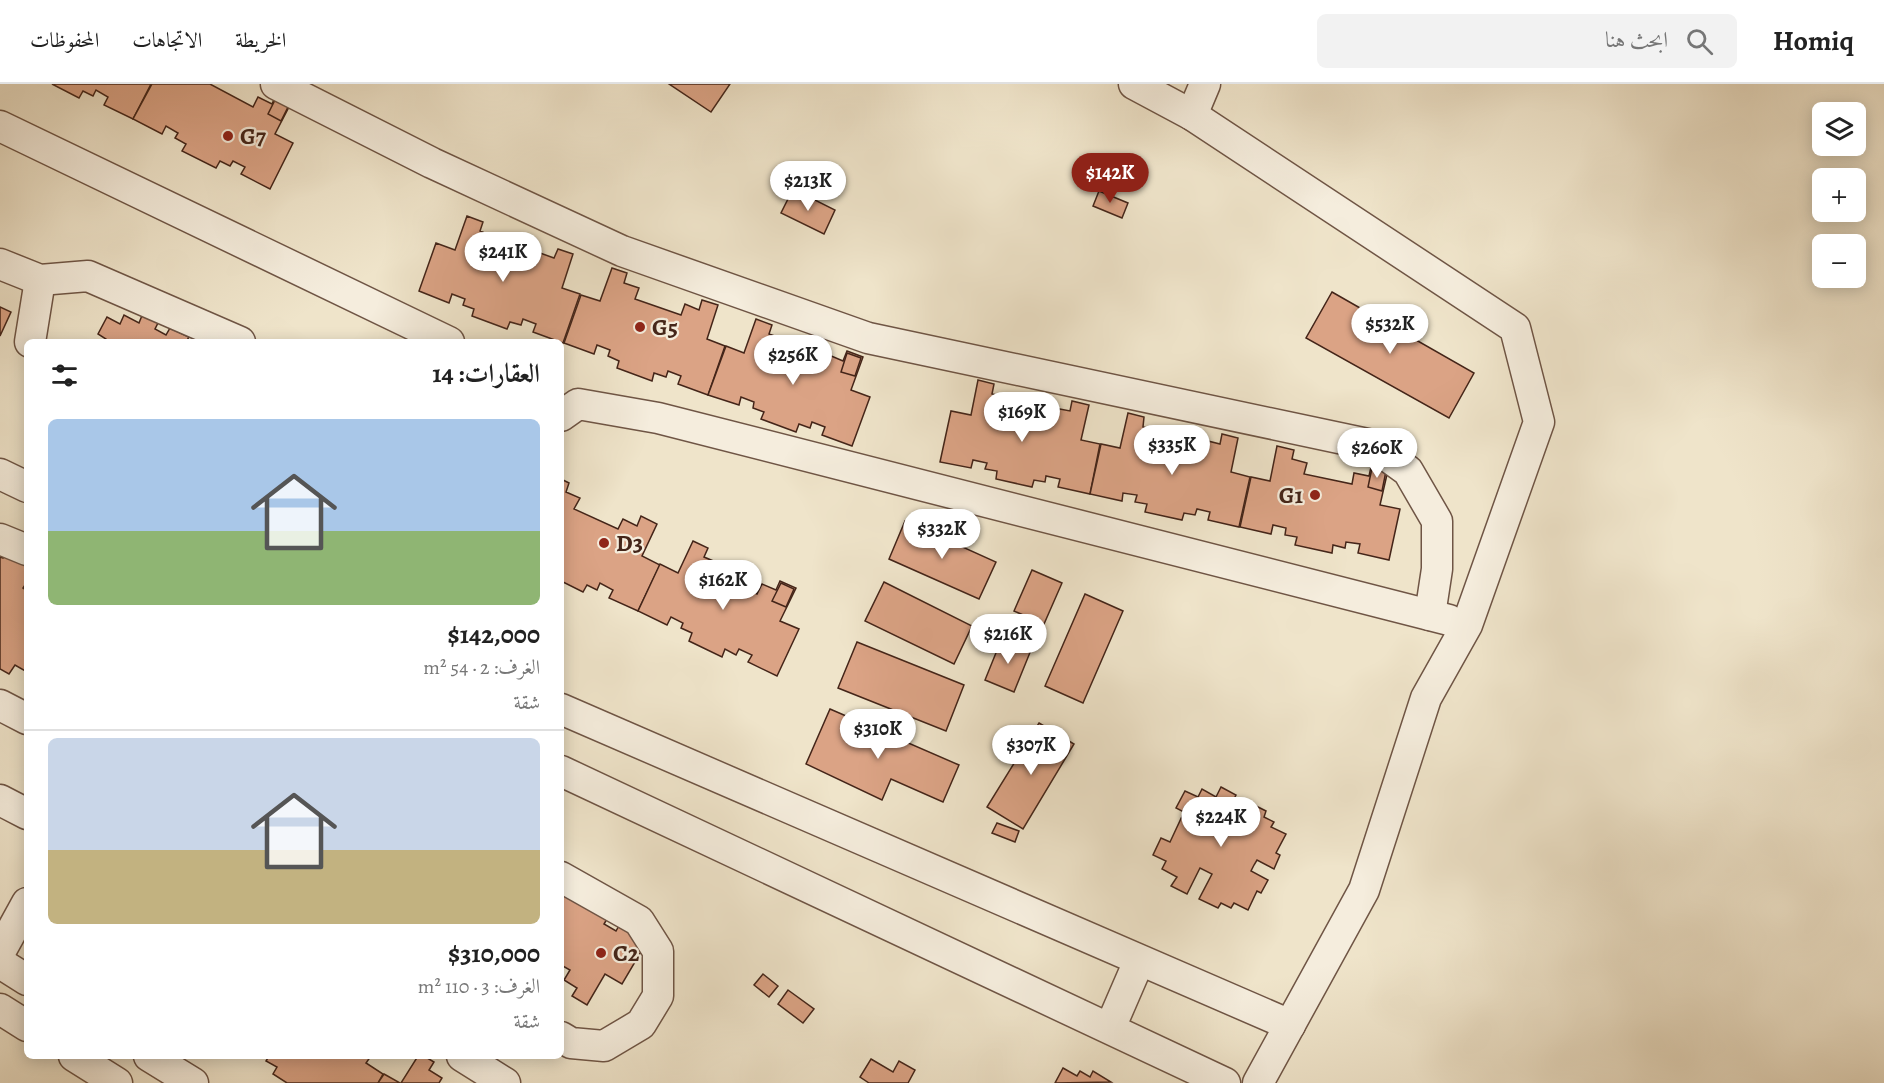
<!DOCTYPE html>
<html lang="ar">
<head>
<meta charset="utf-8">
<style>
	:root { --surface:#fff; --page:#f2f2f2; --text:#222; --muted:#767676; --line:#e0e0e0; --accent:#8f2418 }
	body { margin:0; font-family:Alegreya,Amiri,serif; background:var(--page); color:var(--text); direction:rtl; height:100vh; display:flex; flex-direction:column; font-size:22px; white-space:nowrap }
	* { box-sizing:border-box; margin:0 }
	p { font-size:20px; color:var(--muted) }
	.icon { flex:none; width:33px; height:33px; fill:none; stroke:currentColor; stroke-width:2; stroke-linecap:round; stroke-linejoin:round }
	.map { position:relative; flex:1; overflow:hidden; direction:ltr }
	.sheet { position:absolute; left:24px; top:255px; width:540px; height:720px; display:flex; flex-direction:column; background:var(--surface); border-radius:9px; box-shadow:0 3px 15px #0003; direction:rtl }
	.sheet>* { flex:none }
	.controls { position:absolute; left:1812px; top:18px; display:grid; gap:12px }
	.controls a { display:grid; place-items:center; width:54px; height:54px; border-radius:9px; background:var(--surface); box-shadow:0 3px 15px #0003; font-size:30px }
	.price { position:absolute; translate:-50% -51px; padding:0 14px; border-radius:21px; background:#fff; color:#222; font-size:20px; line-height:39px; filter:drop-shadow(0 2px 3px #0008) }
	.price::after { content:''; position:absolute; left:50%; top:36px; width:18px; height:14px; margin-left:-9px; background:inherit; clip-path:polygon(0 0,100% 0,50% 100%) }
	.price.current { background:var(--accent); color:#fff }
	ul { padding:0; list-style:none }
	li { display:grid; align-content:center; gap:12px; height:318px; padding:0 24px }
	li+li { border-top:2px solid var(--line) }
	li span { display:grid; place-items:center; height:186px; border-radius:9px; color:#555 }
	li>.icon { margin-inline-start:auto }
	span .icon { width:108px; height:108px; fill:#fffc; stroke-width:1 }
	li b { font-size:26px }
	h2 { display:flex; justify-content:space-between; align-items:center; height:72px; padding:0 24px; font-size:26px }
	header { display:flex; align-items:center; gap:36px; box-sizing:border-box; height:84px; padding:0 30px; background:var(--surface); border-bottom:2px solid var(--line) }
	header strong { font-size:28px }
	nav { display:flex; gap:33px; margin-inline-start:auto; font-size:21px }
	.search { width:420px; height:54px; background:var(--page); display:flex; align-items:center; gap:15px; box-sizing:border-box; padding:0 21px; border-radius:9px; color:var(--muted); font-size:22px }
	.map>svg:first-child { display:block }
	.building { fill:#dba385; stroke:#442519; stroke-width:1.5 }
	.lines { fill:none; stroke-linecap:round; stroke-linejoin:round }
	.minor-casing { stroke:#6f5545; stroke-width:33 }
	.minor { stroke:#f5eddd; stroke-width:30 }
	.poi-dot { fill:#8f2418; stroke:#f5eddd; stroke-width:2 }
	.labels { text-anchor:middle; stroke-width:4.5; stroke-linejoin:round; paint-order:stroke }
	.poi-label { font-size:24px; font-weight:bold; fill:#442519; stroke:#f5eddd; text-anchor:start }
</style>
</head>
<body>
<header>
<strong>Homiq</strong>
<div class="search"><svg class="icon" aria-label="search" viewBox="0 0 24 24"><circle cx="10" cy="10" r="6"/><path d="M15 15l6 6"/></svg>ابحث هنا</div>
<nav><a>الخريطة</a><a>الاتجاهات</a><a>المحفوظات</a></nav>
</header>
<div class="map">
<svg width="1884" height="999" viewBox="0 0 1884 999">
	<rect width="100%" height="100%" fill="#efe4ca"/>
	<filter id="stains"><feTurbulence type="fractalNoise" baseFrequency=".00333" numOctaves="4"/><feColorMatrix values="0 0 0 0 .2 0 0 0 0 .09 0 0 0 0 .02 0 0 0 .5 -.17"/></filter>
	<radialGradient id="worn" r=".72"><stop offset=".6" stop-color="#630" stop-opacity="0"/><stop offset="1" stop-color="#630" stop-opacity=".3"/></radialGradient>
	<g class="building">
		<path d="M 52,0 L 151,0 L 133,35 L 104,21 L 108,13 L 96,6 L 93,12 L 83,7 L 79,14 Z"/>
		<path d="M 152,0 L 210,0 L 253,23 L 258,13 L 272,20 L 276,11 L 291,19 L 275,50 L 293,59 L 270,105 L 241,90 L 245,83 L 233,77 L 230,82 L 220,77 L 216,84 L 182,67 L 186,60 L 175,54 L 178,49 L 166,42 L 162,50 L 133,35 Z"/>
		<path d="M 669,0 L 730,0 L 711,28 Z"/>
		<path d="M 277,12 L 290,19 L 281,37 L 268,30 Z"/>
		<path d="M 793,105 L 835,126 L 824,150 L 781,129 Z"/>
		<path d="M 1099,107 L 1128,119 L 1122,134 L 1093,122 Z"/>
		<path d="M 467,132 L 483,138 L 480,147 L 494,153 L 490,163 L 536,180 L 540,169 L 554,174 L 558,165 L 573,170 L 562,204 L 580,210 L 563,259 L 533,248 L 536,240 L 523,235 L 521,241 L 510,238 L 507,245 L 472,232 L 474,225 L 463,221 L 465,215 L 452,210 L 449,219 L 419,207 L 436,159 L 455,166 Z"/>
		<path d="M 612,184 L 627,189 L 624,199 L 639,204 L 635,215 L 681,231 L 685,220 L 699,226 L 702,216 L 718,221 L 707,255 L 725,262 L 708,311 L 678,300 L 681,292 L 668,287 L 666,293 L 654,289 L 652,297 L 617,284 L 619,277 L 608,272 L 610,266 L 597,261 L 594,270 L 564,259 L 581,211 L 600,217 Z"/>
		<path d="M 1332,208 L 1474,289 L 1449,334 L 1306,254 Z"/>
		<path d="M 0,223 L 11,228 L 0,252 Z"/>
		<path d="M 143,229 L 159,237 L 155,245 L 166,251 L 170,244 L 189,253 L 186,258 L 105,258 L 106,255 L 98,250 L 107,233 L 120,240 L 124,231 L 139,239 Z"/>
		<path d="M 756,235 L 772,241 L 769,250 L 783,255 L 779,266 L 825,282 L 829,271 L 843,277 L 847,267 L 863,273 L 851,306 L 870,313 L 852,362 L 822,351 L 825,343 L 812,338 L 810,344 L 799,340 L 796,348 L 761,335 L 764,328 L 753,324 L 754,318 L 741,313 L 739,321 L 708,311 L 726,262 L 744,269 Z"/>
		<path d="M 847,269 L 861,274 L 855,292 L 841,288 Z"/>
		<path d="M 978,296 L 994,300 L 992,310 L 1007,313 L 1005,325 L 1052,335 L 1054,324 L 1070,327 L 1072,317 L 1089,321 L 1081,356 L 1100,360 L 1090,410 L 1058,403 L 1060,395 L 1046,392 L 1045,398 L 1034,396 L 1032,403 L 996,395 L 997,387 L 985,385 L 987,379 L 973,376 L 971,384 L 940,378 L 951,327 L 971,331 Z"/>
		<path d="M 1128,329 L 1144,333 L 1143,343 L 1158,346 L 1155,357 L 1202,368 L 1204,356 L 1220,360 L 1222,350 L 1238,354 L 1231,388 L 1250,393 L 1239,443 L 1208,436 L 1210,428 L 1197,425 L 1195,431 L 1184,429 L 1182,436 L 1145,428 L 1147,420 L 1135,418 L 1137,411 L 1123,409 L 1122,417 L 1090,410 L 1101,360 L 1120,364 Z"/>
		<path d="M 1277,362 L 1294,366 L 1292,375 L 1307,379 L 1304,390 L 1352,400 L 1354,389 L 1369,392 L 1371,383 L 1388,386 L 1380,421 L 1400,425 L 1389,476 L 1358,469 L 1360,460 L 1346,458 L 1345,464 L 1333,461 L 1332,469 L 1295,461 L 1297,453 L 1285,451 L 1286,444 L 1273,441 L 1271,450 L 1240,443 L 1251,393 L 1270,397 Z"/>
		<path d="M 1372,384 L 1386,387 L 1382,407 L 1368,403 Z"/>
		<path d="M 561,395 L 569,399 L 566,408 L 580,414 L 574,425 L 618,445 L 623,435 L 637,442 L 641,432 L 657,440 L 642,472 L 660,481 L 638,527 L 609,514 L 613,506 L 600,499 L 597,506 L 587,501 L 583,508 L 561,497 Z"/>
		<path d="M 905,437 L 996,478 L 979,515 L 889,475 Z"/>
		<path d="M 693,457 L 708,464 L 704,473 L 718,479 L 713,490 L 757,510 L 762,500 L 776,506 L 780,497 L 796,504 L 780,537 L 799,545 L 777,592 L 748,578 L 752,571 L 739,565 L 736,571 L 725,565 L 722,573 L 689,557 L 692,549 L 681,544 L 683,539 L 671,533 L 667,541 L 638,527 L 660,480 L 678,489 Z"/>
		<path d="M 5,470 L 27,474 L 27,498 L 23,504 L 27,507 L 27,588 L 15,581 L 9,590 L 0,585 L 0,473 L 3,474 Z"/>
		<path d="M 1032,486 L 1062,499 L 1044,540 L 1014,527 Z"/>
		<path d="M 884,498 L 972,542 L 954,580 L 865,537 Z"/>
		<path d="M 781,499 L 794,505 L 786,523 L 772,517 Z"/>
		<path d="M 1085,510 L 1123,527 L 1083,619 L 1045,602 Z"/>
		<path d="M 1002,554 L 1031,566 L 1014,608 L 985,596 Z"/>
		<path d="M 857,558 L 964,601 L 946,647 L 838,604 Z"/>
		<path d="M 830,625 L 959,681 L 943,718 L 891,695 L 882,716 L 806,680 Z"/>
		<path d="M 1039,639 L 1074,660 L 1023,745 L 987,723 Z"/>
		<path d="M 1221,703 L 1236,711 L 1233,717 L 1244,724 L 1248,718 L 1266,727 L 1264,733 L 1274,738 L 1271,743 L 1286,750 L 1276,769 L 1280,771 L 1274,785 L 1257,776 L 1254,781 L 1251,787 L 1268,796 L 1261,809 L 1257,807 L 1248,826 L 1234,819 L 1231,824 L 1221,819 L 1218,824 L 1199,815 L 1212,790 L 1200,784 L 1187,810 L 1171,802 L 1177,793 L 1162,785 L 1166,777 L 1153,771 L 1161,754 L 1170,758 L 1184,728 L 1176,724 L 1185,707 L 1198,713 L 1202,705 L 1216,713 Z"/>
		<path d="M 997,739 L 1019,747 L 1015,758 L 992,749 Z"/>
		<path d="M 561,808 L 607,835 L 604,840 L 616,847 L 620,840 L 648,856 L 622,900 L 605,890 L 587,921 L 572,912 L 577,904 L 564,896 L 570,886 L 561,881 Z"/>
		<path d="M 763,890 L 778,902 L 769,913 L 754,901 Z"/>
		<path d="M 788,906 L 814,925 L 803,939 L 778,920 Z"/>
		<path d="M 269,972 L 371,972 L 366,979 L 383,990 L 378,999 L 287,999 L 273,990 L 277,983 L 266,977 Z"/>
		<path d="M 418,972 L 424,972 L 434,978 L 429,986 L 442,994 L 439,999 L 401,999 Z"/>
		<path d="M 871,975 L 893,988 L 899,977 L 915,986 L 908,999 L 869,999 L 860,993 Z"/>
		<path d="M 1063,984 L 1077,992 L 1080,987 L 1090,993 L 1093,987 L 1111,998 L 1055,999 Z"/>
		<path d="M 384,990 L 400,999 L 378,999 Z"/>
	</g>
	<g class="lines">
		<defs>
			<g id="minor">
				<path d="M 276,0 L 432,79 L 622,167 L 868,254 L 1372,361 L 1408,387 L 1437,437 L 1437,485 L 1430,531"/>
				<path d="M 1134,0 L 1192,31 L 1515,244 L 1539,338 L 1467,541 L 1426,614 L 1364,806 L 1258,999"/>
				<path d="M 1192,31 L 1205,0"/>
				<path d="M 0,42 L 449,258"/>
				<path d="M 0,180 L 40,196 L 88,192 L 240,258"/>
				<path d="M 30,258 L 40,196"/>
				<path d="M 561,332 L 578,320 L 658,334 L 1449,536"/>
				<path d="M 0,390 L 27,403"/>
				<path d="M 0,455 L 27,466"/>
				<path d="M 0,621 L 27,635"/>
				<path d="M 561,625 L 1290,941"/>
				<path d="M 561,687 L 1225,999"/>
				<path d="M 0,716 L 27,730"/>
				<path d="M 561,793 L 639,837 L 658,867 L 658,912 L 641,940 L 604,962 L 571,959 L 561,953"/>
				<path d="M 0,868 L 27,819"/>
				<path d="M 0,879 L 27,896"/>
				<path d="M 0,925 L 27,942"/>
				<path d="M 1110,944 L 1139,877"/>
				<path d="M 74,972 L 117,999"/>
				<path d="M 149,972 L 193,999"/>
				<path d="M 462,972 L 505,999"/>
			</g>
		</defs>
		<use href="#minor" class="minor-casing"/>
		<use href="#minor" class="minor"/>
	</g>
	<g class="poi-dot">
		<circle cx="228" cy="52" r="6"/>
		<circle cx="640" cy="243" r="6"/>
		<circle cx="1315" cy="411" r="6"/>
		<circle cx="604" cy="459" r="6"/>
		<circle cx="601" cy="869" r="6"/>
	</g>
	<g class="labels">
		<g class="poi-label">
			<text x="240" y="60">G7</text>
			<text x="652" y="251">G5</text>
			<text x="1303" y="419" text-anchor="end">G1</text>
			<text x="616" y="467">D3</text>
			<text x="613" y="877">C2</text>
		</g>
	</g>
	<rect width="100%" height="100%" filter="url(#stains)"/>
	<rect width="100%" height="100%" fill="url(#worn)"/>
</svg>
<div class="controls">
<a><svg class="icon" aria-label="layers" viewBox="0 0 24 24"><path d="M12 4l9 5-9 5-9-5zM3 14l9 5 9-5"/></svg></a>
<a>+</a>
<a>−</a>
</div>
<b class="price current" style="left:1110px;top:120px">$142K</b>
<b class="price" style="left:808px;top:128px">$213K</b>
<b class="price" style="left:503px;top:199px">$241K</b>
<b class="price" style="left:1390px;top:271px">$532K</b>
<b class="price" style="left:793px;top:302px">$256K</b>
<b class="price" style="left:1022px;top:359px">$169K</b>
<b class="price" style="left:1172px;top:392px">$335K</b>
<b class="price" style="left:1377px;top:395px">$260K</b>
<b class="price" style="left:942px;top:476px">$332K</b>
<b class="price" style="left:723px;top:527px">$162K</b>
<b class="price" style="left:1008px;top:581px">$216K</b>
<b class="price" style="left:878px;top:676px">$310K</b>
<b class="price" style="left:1031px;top:692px">$307K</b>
<b class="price" style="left:1221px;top:764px">$224K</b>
<section class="sheet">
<h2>العقارات: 14<svg class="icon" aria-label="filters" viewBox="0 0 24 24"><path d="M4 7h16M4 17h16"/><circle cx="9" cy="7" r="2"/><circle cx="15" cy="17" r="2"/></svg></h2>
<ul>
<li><span style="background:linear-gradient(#a9c7e8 60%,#8fb573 0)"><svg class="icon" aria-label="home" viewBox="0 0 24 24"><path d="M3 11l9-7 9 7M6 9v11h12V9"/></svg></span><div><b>$142,000</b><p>الغرف: 2 · 54 m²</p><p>شقة</p></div></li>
<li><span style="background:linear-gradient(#c9d6e8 60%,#c2b280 0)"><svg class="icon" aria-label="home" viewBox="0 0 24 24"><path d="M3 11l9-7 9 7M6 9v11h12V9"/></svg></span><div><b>$310,000</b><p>الغرف: 3 · 110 m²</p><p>شقة</p></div></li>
</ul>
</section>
</div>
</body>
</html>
